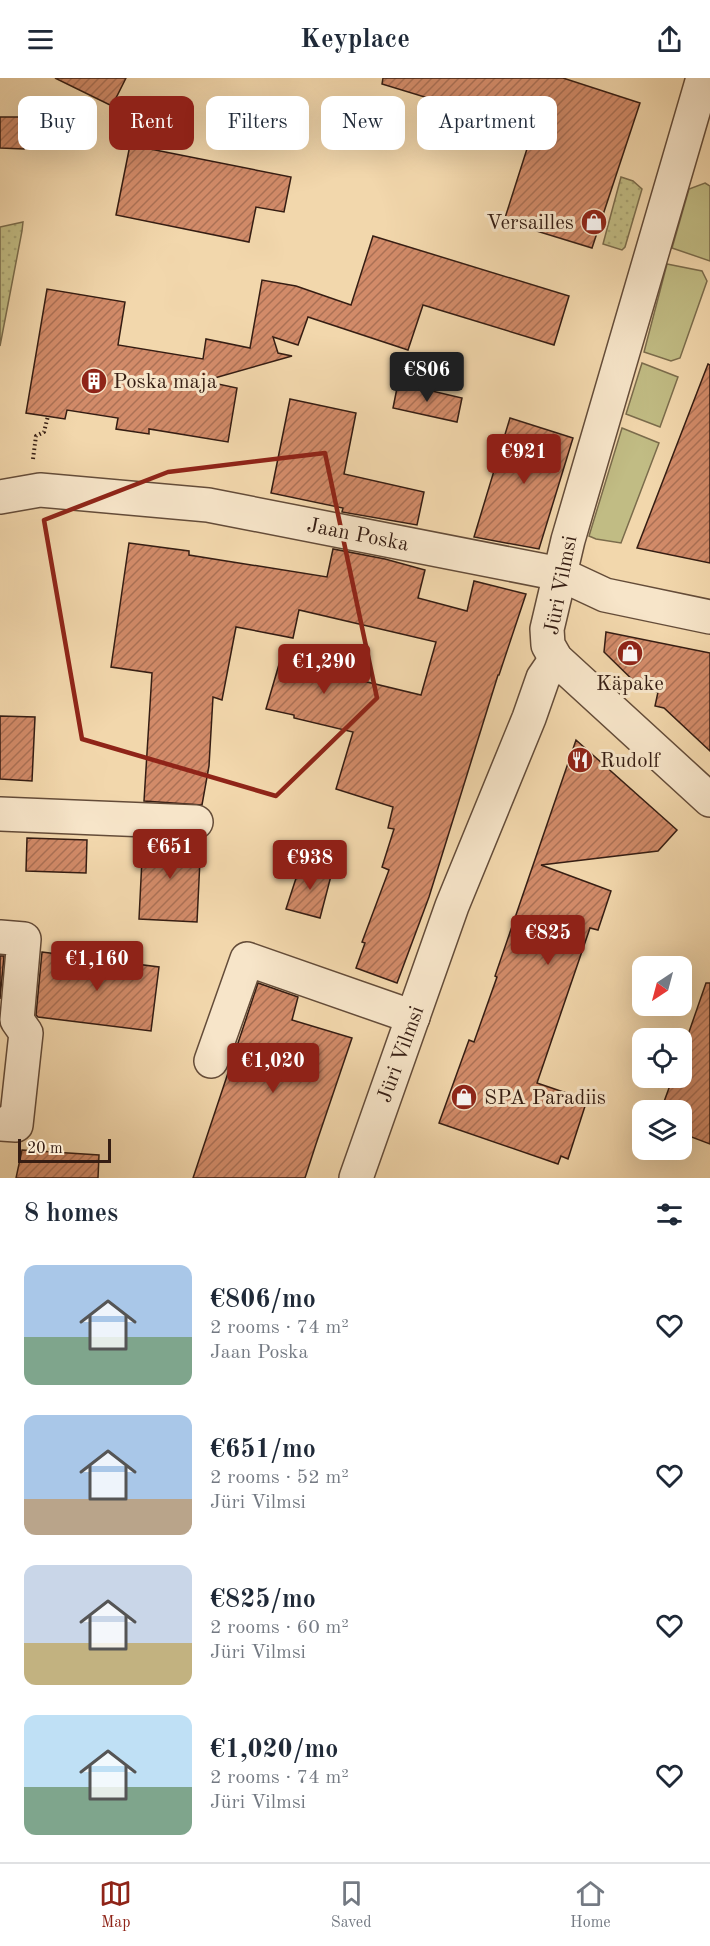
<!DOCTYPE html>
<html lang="en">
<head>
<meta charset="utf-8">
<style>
	:root { --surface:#fff; --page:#f6f6f7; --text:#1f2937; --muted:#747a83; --line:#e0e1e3; --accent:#8f2418 }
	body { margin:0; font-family:"Old Standard TT",serif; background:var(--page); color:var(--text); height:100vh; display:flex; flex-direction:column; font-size:22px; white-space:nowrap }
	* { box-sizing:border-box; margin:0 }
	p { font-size:20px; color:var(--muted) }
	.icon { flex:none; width:33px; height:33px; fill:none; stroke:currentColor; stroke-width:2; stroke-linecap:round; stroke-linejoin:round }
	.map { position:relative; height:1100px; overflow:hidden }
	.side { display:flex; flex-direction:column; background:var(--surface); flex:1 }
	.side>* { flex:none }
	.banner { position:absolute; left:18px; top:18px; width:675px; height:54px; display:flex; gap:12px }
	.needle { width:39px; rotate:216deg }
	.buttons { position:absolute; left:632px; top:878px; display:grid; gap:12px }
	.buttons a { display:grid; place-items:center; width:60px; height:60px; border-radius:12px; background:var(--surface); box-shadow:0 6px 24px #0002; font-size:30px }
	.scale { position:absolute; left:18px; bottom:15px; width:93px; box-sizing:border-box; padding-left:6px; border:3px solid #351d13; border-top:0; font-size:16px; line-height:21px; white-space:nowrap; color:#351d13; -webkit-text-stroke:4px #f7e5c9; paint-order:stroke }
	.price { position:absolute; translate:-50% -51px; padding:0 14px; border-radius:6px; background:var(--accent); color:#fff; font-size:20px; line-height:39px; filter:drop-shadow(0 2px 3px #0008) }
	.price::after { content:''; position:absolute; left:50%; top:36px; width:18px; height:14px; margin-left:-9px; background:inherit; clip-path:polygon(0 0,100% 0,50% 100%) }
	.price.on { background:#222; color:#fff }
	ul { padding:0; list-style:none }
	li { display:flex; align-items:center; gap:18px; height:150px; padding:0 24px }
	li span { display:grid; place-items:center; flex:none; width:168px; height:120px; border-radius:12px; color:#555 }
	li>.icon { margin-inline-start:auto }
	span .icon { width:72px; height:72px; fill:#fffc; stroke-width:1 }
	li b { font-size:26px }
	h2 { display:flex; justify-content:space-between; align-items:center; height:72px; padding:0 24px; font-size:26px }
	.chip { padding:0 21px; border-radius:12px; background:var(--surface); box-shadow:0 6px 24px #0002; font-size:21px; line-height:54px }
	.chip.on { background:var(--accent); color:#fff }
	header { display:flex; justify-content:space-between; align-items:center; height:78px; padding:0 24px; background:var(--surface); font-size:27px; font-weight:600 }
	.tabs { display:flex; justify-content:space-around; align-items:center; height:84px; border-top:2px solid var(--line); background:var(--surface); font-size:16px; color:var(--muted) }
	.tabs a { display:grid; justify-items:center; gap:3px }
	.tabs .on { color:var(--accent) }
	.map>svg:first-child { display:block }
	.grass { fill:#c1bc84; stroke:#7b6c4c; stroke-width:1.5 }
	.garden { fill:url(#garden-dots); stroke:#7b6c4c; stroke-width:1.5 }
	.building { fill:url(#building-hatch); stroke:#351d13; stroke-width:1.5 }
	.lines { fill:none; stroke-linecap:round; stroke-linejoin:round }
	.minor-casing { stroke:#644c39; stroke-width:36 }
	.path { stroke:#351d13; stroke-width:4; stroke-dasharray:1.5 3; stroke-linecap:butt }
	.minor { stroke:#f7e5c9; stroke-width:33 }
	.marked { fill:none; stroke:#8f2418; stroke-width:4.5; stroke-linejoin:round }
	.labels { text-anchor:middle; stroke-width:6; stroke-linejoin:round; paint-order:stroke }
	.poi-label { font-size:21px; fill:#351d13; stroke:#f7e5c9; text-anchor:start }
	.street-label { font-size:21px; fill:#351d13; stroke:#f7e5c9 }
</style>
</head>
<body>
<header><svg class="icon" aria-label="menu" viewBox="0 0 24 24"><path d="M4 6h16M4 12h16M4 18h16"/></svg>Keyplace<svg class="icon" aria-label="share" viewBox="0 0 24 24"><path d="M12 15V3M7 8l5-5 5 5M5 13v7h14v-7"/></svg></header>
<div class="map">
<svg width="710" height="1100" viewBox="0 0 710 1100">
	<defs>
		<pattern id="garden-dots" width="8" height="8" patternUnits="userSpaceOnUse" patternTransform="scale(1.5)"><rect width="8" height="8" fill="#c1bc84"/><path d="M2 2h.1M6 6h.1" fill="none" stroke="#a6a171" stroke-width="1.8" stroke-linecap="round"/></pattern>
		<pattern id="building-hatch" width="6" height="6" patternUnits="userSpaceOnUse" patternTransform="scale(1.5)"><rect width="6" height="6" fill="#d28b69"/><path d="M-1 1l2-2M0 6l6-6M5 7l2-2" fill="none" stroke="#ab7155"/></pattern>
	</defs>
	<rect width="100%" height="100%" fill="#f2d7ac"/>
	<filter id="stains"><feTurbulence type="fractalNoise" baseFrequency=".00333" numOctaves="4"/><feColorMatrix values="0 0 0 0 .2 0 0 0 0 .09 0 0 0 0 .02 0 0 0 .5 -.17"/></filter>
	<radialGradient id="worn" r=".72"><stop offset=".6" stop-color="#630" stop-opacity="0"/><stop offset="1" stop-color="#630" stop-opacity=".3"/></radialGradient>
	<g class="grass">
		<path d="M 705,105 L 710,108 L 710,183 L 672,170 L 689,111 Z"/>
		<path d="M 667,186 L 702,193 L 707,203 L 680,280 L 671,283 L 644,274 Z"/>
		<path d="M 642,285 L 678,299 L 660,349 L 626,336 Z"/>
		<path d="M 622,350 L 659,365 L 621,465 L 596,461 L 589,458 Z"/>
	</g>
	<g class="garden">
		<path d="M 621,99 L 633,103 L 642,111 L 625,169 L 622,172 L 603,166 Z"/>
		<path d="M 23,144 L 22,153 L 0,268 L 0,149 Z"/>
	</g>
	<g class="building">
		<path d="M 55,0 L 126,0 L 112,28 Z"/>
		<path d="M 383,0 L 563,0 L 640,25 L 592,170 L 504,143 L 533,52 L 382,6 Z"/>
		<path d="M 0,39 L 24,39 L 24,71 L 0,70 Z"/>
		<path d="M 130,67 L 291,99 L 284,134 L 256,129 L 249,164 L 116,137 Z"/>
		<path d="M 373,158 L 569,218 L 554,267 L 423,227 L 408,272 L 308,239 L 298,267 L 273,259 L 278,275 L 292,278 L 204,303 L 237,310 L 228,364 L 149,351 L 149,356 L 116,351 L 118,340 L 67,332 L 65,341 L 26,335 L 47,211 L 125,224 L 118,267 L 203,281 L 206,261 L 250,270 L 262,202 L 296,208 L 351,227 Z"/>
		<path d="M 708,286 L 710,287 L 710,485 L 637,470 Z"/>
		<path d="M 398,305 L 462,320 L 457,344 L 393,330 Z"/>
		<path d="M 290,321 L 356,335 L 344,396 L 424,414 L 417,447 L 342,434 L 343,430 L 271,415 Z"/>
		<path d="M 510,340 L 573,360 L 539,471 L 474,459 Z"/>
		<path d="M 129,465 L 189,473 L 189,477 L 327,499 L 333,471 L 385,481 L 425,492 L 418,520 L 467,533 L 474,503 L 526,516 L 499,597 L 498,597 L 429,819 L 397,905 L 356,890 L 365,865 L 362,864 L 389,792 L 382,789 L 394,751 L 388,750 L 393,729 L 336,711 L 353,654 L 294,640 L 294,637 L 266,631 L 280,583 L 421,617 L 436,564 L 299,532 L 293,560 L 236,549 L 222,622 L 213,619 L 209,688 L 202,727 L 144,723 L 152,595 L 111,589 Z"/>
		<path d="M 606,554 L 710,575 L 710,673 L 664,630 L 655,628 L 658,614 L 641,610 L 604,574 Z"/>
		<path d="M 0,638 L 35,639 L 32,703 L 0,701 Z"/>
		<path d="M 576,662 L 677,752 L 658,773 L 541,787 L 611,813 L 598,852 L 590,850 L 537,1005 L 587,1022 L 568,1081 L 561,1078 L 558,1086 L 439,1045 L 469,962 L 474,964 L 497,899 L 495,898 Z"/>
		<path d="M 27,760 L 87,762 L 86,795 L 26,793 Z"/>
		<path d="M 143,761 L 201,761 L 197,844 L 139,841 Z"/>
		<path d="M 301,785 L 332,794 L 320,840 L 286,831 Z"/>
		<path d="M 42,874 L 159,889 L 151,953 L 38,939 L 36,937 Z"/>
		<path d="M 0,878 L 4,878 L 0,921 Z"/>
		<path d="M 258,905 L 298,919 L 292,942 L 352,960 L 316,1066 L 305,1100 L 193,1100 Z"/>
		<path d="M 706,905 L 710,905 L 710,1066 L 681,1055 L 681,1032 L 661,1032 L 673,999 L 681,999 L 681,977 Z"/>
		<path d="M 22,1072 L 99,1077 L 98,1100 L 16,1100 Z"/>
	</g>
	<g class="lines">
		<defs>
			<g id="minor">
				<path d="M 703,0 L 568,462 L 547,551 L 548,567 L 556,581 L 710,722"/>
				<path d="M 0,419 L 40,412 L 208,427 L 560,496 L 605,517 L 710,539"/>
				<path d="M 0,736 L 196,744"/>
				<path d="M 0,859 L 24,861 L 17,942 L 26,955 L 16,1047 L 0,1046"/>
				<path d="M 211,983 L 247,881 L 413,939"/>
				<path d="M 356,1100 L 452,828 L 529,640 L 543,600 L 556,581"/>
			</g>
		</defs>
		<use href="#minor" class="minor-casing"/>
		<path class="path" d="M 33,381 L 36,358 L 44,354 L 48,338"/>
		<use href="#minor" class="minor"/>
	</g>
	<path class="marked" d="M 325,375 L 377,620 L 276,718 L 82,661 L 44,442 L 168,394 Z"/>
	<defs>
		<symbol id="shop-disc" viewBox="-11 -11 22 22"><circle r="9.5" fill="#8f2418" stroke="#f7e5c9"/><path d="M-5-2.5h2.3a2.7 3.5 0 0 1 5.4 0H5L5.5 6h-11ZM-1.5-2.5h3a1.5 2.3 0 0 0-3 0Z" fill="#fff"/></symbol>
		<symbol id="building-disc" viewBox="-11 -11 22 22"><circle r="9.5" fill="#8f2418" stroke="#f7e5c9"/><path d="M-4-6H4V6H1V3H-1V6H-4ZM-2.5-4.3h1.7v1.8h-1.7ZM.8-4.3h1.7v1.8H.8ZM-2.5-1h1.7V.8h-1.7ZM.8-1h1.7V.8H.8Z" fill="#fff"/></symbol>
		<symbol id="restaurant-disc" viewBox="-11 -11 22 22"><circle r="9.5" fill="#8f2418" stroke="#f7e5c9"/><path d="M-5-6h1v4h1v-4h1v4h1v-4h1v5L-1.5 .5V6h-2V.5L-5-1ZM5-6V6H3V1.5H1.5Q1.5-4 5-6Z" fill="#fff"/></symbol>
	</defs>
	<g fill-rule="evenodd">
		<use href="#shop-disc" x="579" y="129" width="30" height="30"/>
		<use href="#building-disc" x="79" y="288" width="30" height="30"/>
		<use href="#shop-disc" x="615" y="560" width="30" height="30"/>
		<use href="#restaurant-disc" x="565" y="667" width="30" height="30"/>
		<use href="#shop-disc" x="449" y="1004" width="30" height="30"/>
	</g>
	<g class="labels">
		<g class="poi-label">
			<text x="574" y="151" text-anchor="end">Versailles</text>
			<text x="113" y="310">Poska maja</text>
			<text x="630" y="612" text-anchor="middle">Käpake</text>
			<text x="600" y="689">Rudolf</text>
			<text x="484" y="1026">SPA Paradiis</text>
		</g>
		<g class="street-label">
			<text transform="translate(358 456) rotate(11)" y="7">Jaan Poska</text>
			<text transform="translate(560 507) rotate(-79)" y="7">Jüri Vilmsi</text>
			<text transform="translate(400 976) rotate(-70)" y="7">Jüri Vilmsi</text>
		</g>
	</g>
	<rect width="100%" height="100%" filter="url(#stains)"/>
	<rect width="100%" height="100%" fill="url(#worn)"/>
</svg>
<div class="buttons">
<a><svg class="needle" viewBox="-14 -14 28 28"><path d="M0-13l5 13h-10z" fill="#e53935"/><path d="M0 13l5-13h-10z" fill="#747a83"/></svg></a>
<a><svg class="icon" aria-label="locate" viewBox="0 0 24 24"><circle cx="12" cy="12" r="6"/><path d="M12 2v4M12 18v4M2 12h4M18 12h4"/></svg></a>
<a><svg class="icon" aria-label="layers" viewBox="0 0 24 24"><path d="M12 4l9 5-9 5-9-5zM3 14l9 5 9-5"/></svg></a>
</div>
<div class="scale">20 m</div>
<b class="price on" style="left:427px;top:325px">€806</b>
<b class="price" style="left:524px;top:407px">€921</b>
<b class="price" style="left:324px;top:617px">€1,290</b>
<b class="price" style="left:170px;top:802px">€651</b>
<b class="price" style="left:310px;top:813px">€938</b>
<b class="price" style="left:548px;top:888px">€825</b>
<b class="price" style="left:97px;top:914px">€1,160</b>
<b class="price" style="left:273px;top:1016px">€1,020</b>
<div class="banner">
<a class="chip">Buy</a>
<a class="chip on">Rent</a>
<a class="chip">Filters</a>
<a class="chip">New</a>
<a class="chip">Apartment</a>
</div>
</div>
<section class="side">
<h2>8 homes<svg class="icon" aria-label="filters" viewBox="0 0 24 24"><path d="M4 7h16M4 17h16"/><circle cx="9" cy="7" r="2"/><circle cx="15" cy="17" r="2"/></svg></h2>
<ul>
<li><span style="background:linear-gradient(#a9c7e8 60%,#7fa58c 0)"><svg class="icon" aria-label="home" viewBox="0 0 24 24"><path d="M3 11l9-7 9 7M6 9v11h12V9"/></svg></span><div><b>€806/mo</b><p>2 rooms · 74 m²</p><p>Jaan Poska</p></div><svg class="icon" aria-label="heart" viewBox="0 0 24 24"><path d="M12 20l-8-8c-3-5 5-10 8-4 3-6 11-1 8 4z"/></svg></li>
<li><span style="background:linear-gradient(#a9c7e8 70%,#b9a48a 0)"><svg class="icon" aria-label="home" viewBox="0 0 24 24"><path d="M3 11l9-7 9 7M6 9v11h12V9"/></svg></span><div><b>€651/mo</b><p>2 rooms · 52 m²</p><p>Jüri Vilmsi</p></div><svg class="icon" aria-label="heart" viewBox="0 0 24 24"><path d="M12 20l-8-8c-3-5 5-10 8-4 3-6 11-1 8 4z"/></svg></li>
<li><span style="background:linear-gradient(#c9d6e8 65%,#c2b280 0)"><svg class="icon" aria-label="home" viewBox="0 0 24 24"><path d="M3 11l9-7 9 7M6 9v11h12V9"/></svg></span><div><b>€825/mo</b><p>2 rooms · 60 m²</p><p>Jüri Vilmsi</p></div><svg class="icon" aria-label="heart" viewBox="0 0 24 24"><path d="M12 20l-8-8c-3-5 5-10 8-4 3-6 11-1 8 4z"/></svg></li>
<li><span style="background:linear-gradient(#bfe0f5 60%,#7fa58c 0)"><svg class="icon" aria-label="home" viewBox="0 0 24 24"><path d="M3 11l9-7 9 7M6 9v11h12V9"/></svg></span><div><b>€1,020/mo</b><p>2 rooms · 74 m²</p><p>Jüri Vilmsi</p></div><svg class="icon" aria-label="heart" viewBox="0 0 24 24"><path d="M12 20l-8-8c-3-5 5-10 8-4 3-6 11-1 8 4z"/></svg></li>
</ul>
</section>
<nav class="tabs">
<a class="on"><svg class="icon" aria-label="map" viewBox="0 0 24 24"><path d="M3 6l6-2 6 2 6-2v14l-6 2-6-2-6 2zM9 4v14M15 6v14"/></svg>Map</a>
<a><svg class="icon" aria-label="saved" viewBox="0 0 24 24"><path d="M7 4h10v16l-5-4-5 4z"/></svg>Saved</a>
<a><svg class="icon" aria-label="home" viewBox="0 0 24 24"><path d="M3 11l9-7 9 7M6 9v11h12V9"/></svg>Home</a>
</nav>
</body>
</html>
